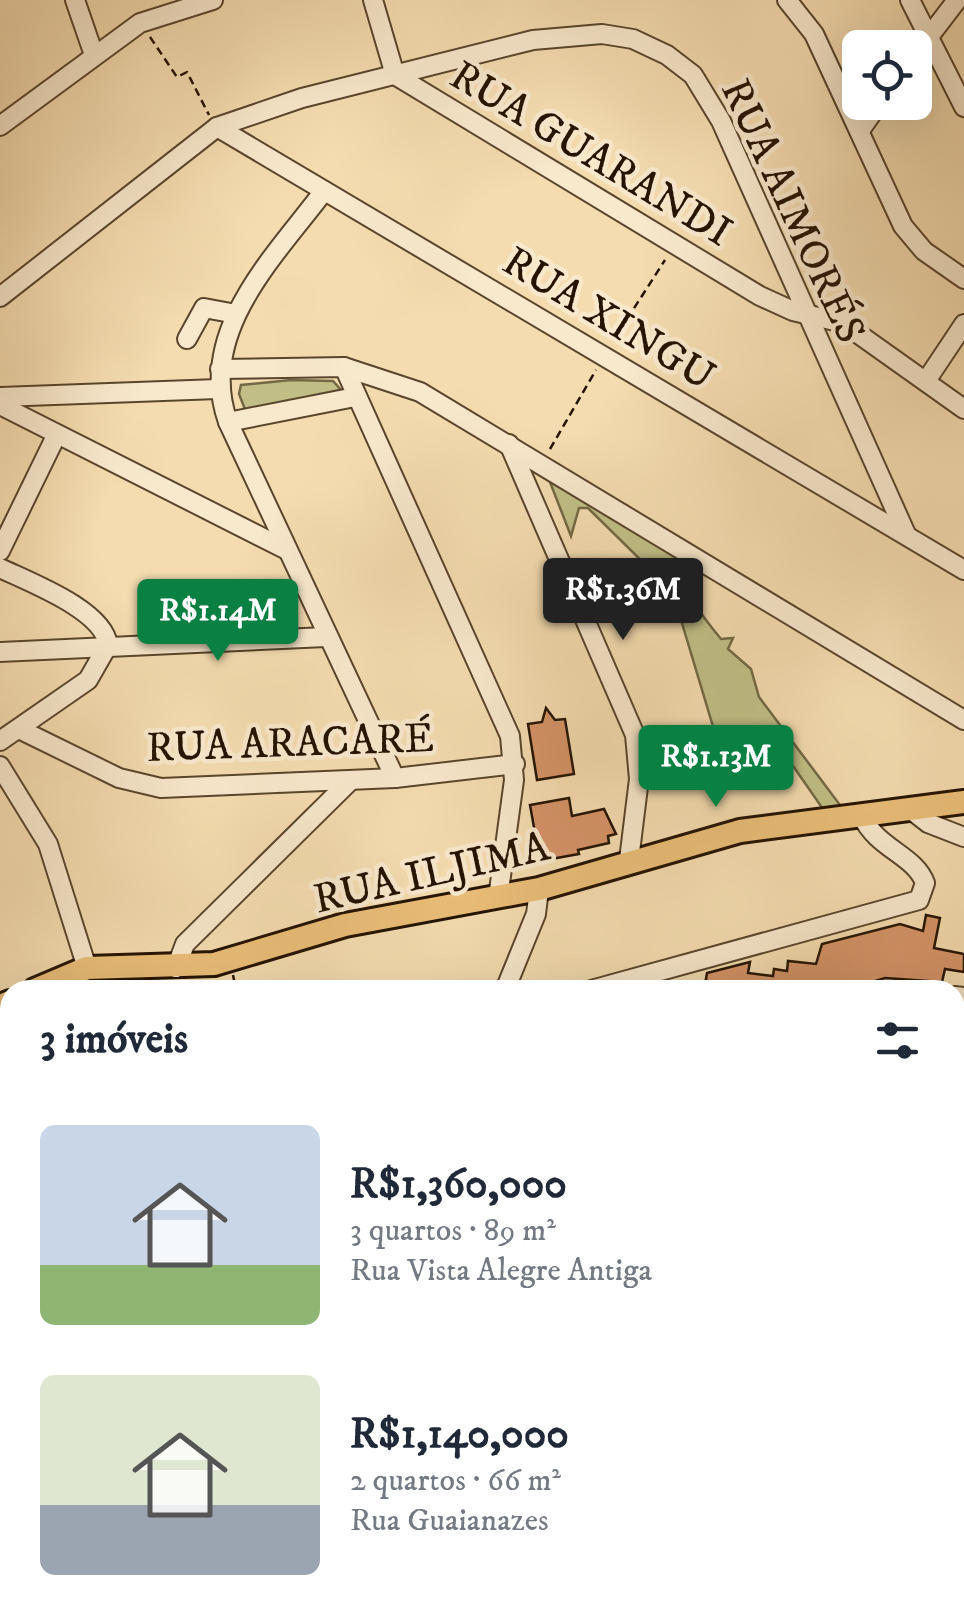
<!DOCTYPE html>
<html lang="pt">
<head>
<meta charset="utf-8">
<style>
	:root { --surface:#fff; --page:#f6f6f7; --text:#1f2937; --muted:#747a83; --accent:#0b8043 }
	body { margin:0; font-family:"IM FELL DW Pica",serif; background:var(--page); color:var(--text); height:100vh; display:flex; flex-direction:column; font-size:38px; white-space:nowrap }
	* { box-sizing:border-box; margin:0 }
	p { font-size:32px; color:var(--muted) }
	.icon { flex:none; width:55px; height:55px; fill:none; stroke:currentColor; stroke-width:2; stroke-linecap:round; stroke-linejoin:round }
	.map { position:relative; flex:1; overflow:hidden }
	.drawer { position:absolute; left:0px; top:980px; width:965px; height:642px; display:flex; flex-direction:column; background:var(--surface); border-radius:30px 30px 0 0; box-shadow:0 10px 40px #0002 }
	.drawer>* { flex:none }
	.buttons { position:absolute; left:842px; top:30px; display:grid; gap:20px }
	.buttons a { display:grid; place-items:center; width:90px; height:90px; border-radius:15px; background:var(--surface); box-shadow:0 10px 40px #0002; font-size:50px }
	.price { position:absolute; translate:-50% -85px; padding:0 22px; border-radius:10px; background:var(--accent); color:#fff; font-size:32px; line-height:65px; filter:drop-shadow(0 2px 5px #0008) }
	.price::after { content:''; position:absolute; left:50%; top:60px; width:30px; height:22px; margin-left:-15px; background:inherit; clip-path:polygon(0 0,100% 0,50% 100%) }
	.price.selected { background:#222; color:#fff }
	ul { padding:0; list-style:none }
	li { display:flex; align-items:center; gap:30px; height:250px; padding:0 40px }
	li span { display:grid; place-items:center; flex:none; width:280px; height:200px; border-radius:15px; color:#555 }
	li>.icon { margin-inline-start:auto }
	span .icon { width:120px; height:120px; fill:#fffc; stroke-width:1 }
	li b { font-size:42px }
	h2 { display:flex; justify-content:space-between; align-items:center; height:120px; padding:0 40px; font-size:42px }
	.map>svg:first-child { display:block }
	.green { fill:#c1bf87; stroke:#736944; stroke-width:2.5 }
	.building { fill:#d49367; stroke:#251300; stroke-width:2.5 }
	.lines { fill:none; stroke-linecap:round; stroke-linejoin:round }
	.minor-casing { stroke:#59452c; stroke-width:22 }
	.major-casing { stroke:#251300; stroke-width:28 }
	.path { stroke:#251300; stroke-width:2.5; stroke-dasharray:8 5; stroke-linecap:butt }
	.minor { stroke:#f8e8cc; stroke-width:18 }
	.major { stroke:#eabe78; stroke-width:22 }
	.labels { text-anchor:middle; stroke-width:9; stroke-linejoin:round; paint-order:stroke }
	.street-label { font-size:42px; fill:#251300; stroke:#f8e8cc }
</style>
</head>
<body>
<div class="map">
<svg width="964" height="1621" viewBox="0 0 964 1621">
	<rect width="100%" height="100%" fill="#f4dcb0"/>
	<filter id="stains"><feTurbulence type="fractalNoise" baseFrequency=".002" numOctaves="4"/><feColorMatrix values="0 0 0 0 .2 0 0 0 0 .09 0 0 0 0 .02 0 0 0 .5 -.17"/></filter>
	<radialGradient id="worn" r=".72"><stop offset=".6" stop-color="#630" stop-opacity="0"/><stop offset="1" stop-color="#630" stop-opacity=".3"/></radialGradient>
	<g class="green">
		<path d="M 291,380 L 333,381 L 341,390 L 246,412 L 239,394 L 241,385 Z"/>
		<path d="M 548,477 L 687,563 C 677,586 706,621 721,639 L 733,638 L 728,649 L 751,669 L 759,697 L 843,809 L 825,812 L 791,763 L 727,773 L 681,620 L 655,574 L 588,508 L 579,508 L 571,536 Z"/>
	</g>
	<g class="building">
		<path d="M 546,708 L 555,720 L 565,719 L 574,774 L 537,780 L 528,724 L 542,722 Z"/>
		<path d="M 569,798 L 572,816 L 604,809 L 616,834 L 608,836 L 609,843 L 578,850 L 579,854 L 540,861 L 530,805 Z"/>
		<path d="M 926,915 L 940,918 L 934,948 L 964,954 L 964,972 L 945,969 L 942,982 L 885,978 L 846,990 L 704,990 L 707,973 L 750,962 L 748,973 L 773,976 L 774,969 L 787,971 L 788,961 L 816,964 L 822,944 L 900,924 L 923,931 Z"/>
		<path d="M 0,1200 L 10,1215 L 7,1310 L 0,1292 Z"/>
	</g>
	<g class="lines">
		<defs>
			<g id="minor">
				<path d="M 75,0 L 94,55"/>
				<path d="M 373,0 L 395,75"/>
				<path d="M 787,0 L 814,34 L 903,226 L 924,251 L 964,279"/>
				<path d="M 910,0 L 964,107"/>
				<path d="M 915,55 L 957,0"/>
				<path d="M 395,75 L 760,296 L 793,311 L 843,323 L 964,409"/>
				<path d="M 0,126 L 140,23 L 213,0"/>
				<path d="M 217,127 L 964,570"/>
				<path d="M 861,129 L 880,102"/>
				<path d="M 324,191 C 274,257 196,333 228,422 L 395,778"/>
				<path d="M 0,297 L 217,127 L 302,98 L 533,40 L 602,34 L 633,39 L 667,55 L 693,75 L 721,121 L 906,534"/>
				<path d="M 187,339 L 204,308 L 236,314"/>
				<path d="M 344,367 L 510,736 L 514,780 L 498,898"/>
				<path d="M 220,369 L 344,367 L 420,392 L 964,720"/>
				<path d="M 926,381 L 964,324"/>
				<path d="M 0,397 L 218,389"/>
				<path d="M 0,405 L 287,550"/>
				<path d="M 228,422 L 355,397"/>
				<path d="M 509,444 L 635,735 L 639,779 L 629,860"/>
				<path d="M 0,551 L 56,436"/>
				<path d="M 0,568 C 29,582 104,610 108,645"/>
				<path d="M 0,652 L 326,637"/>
				<path d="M 19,729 L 119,778 L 161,788 L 395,778 L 515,764"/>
				<path d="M 0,741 L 88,680 L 108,645"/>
				<path d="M 0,766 L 48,844 L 87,968"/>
				<path d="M 910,809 L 928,823 L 964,837"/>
				<path d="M 176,968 L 185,944 L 350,781"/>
				<path d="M 505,990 L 536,914 L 539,889"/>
				<path d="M 591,990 L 919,900 L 925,883 C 915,855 877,849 862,816"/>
				<path d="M 955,996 L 964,997"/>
				<path d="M 955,1072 L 964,1072"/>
				<path d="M 0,1139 L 10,1137"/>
				<path d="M 0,1187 L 10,1190"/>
				<path d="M 955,1197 L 964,1197"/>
				<path d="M 0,1326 L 10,1322"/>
				<path d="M 955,1336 L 964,1330"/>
				<path d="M 10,1449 L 4,1451 L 10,1586"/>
				<path d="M 955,1501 L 964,1436"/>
				<path d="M 20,1612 L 23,1621"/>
				<path d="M 227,1621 L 250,1612"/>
				<path d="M 569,1621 L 591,1612"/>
				<path d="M 939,1621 L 941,1612"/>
			</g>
			<g id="major">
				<path d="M 35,990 L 87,968 L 214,964 L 345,925 L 539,889 L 740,831 L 964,802"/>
				<path d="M 0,1006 L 10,1002"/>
			</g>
		</defs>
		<use href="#minor" class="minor-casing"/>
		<use href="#major" class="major-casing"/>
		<g class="path">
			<path d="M 150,37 L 177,77 L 187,72 L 209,115"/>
			<path d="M 613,341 L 665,260"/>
			<path d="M 550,449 L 596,370"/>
			<path d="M 233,975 L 236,990"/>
			<path d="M 1,1343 L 3,1434"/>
		</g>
		<use href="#minor" class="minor"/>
		<use href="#major" class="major"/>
	</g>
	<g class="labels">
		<g class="street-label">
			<text transform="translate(592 152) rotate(31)" y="15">RUA GUARANDI</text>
			<text transform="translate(795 210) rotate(65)" y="15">RUA AIMORÉS</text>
			<text transform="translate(610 317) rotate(31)" y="15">RUA XINGU</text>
			<text transform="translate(290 741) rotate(-2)" y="15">RUA ARACARÉ</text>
			<text transform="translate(431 871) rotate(-13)" y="15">RUA ILJIMA</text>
		</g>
	</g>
	<rect width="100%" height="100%" filter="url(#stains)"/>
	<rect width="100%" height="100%" fill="url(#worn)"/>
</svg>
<div class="buttons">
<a><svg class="icon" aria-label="locate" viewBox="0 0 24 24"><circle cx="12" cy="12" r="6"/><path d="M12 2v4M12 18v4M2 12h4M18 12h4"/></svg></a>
</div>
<b class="price selected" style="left:623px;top:643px">R$1.36M</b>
<b class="price" style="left:218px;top:664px">R$1.14M</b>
<b class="price" style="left:716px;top:810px">R$1.13M</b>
<section class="drawer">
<h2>3 imóveis<svg class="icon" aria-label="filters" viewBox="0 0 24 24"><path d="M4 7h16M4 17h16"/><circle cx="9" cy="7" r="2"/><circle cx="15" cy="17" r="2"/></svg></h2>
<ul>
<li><span style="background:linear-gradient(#c9d6e8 70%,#8fb573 0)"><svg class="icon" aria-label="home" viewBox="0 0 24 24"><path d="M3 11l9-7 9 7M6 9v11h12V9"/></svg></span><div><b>R$1,360,000</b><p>3 quartos · 89 m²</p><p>Rua Vista Alegre Antiga</p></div></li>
<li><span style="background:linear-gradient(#dfe7d0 65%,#9aa5b1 0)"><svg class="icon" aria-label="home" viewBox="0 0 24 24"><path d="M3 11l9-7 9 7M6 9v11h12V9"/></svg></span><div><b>R$1,140,000</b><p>2 quartos · 66 m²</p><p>Rua Guaianazes</p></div></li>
</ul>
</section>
</div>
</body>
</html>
